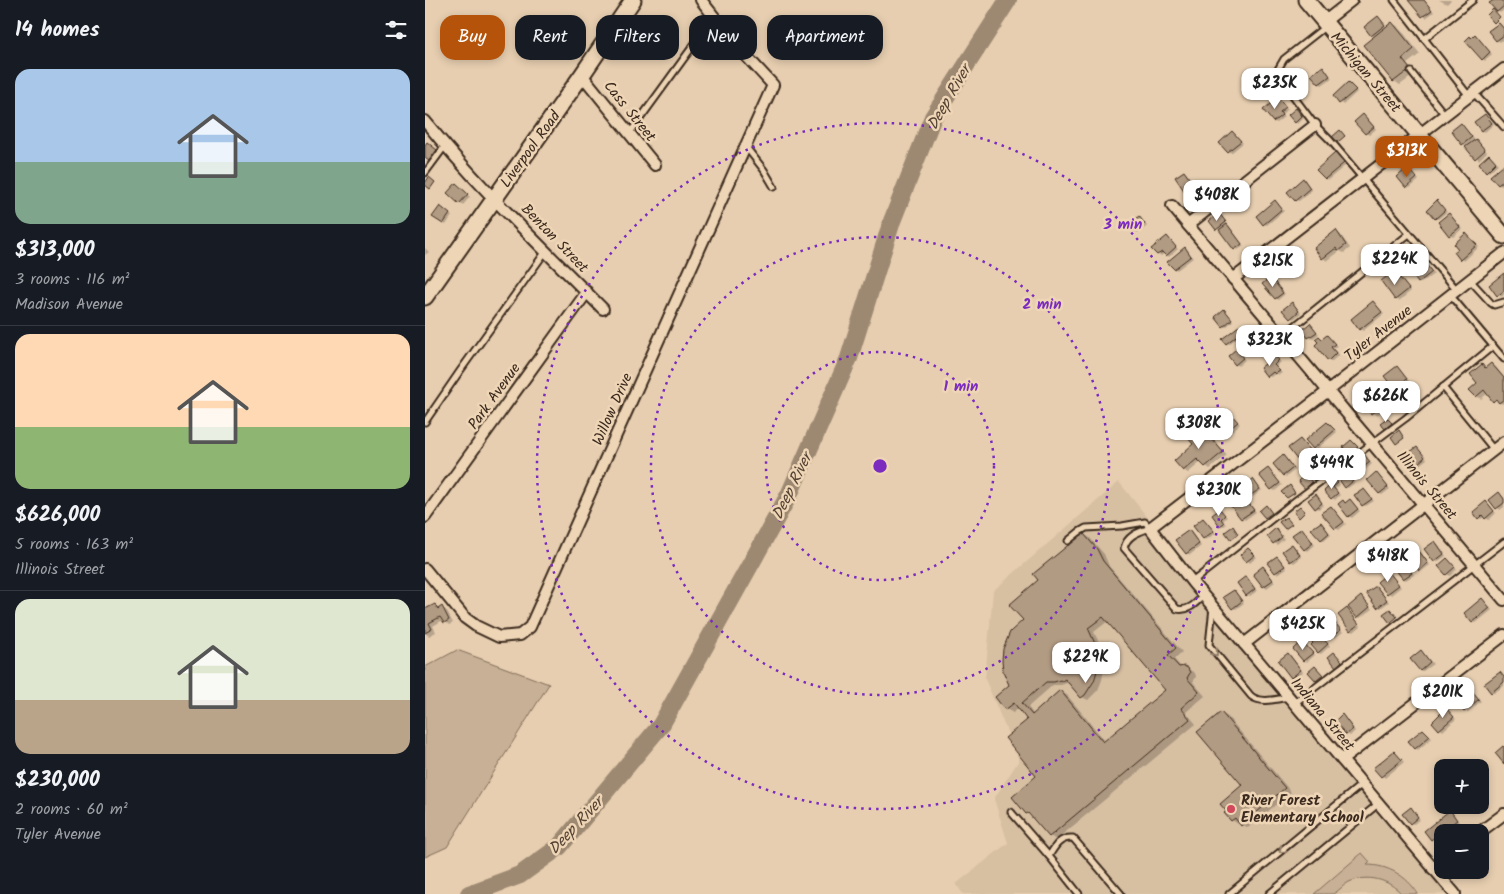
<!DOCTYPE html>
<html lang="en">
<head>
<meta charset="utf-8">
<style>
	:root { --surface:#171b24; --page:#20242c; --text:#f1f3f6; --muted:#9ea1a6; --line:#363941; --accent:#b45309 }
	body { margin:0; font-family:Kalam,sans-serif; background:var(--page); color:var(--text); height:100vh; display:flex; flex-direction:column; font-size:19px; white-space:nowrap }
	* { box-sizing:border-box; margin:0 }
	p { font-size:16px; color:var(--muted) }
	.icon { flex:none; width:28px; height:28px; fill:none; stroke:currentColor; stroke-width:2; stroke-linecap:round; stroke-linejoin:round }
	.map { position:relative; flex:1; overflow:hidden }
	.panel { display:flex; flex-direction:column; background:var(--surface); width:425px }
	.panel>* { flex:none }
	.guide { position:absolute; left:15px; top:15px; width:475px; height:45px; display:flex; gap:10px }
	.tools { position:absolute; left:1009px; top:759px; display:grid; gap:10px }
	.tools a { display:grid; place-items:center; width:55px; height:55px; border-radius:10px; background:var(--surface); box-shadow:0 2px 8px #0003; font-size:25px }
	.price { position:absolute; translate:-50% -42px; padding:0 11px; border-radius:10px; background:#fff; color:#222; font-size:16px; line-height:32px; filter:drop-shadow(0 1px 2px #0008) }
	.price::after { content:''; position:absolute; left:50%; top:30px; width:15px; height:11px; margin-left:-8px; background:inherit; clip-path:polygon(0 0,100% 0,50% 100%) }
	.price.current { background:var(--accent); color:#fff }
	ul { padding:0; list-style:none }
	li { display:grid; align-content:center; gap:10px; height:265px; padding:0 15px }
	li+li { border-top:1px solid var(--line) }
	li span { display:grid; place-items:center; height:155px; border-radius:15px; color:#555 }
	li>.icon { margin-inline-start:auto }
	span .icon { width:90px; height:90px; fill:#fffc; stroke-width:1 }
	li b { font-size:21px }
	h2 { display:flex; justify-content:space-between; align-items:center; height:60px; padding:0 15px; font-size:21px }
	.tag { padding:0 18px; border-radius:15px; background:var(--surface); box-shadow:0 2px 8px #0003; font-size:18px; line-height:45px }
	.tag.current { background:var(--accent); color:#fff }
	main { display:flex; flex:1; min-height:0 }
	.map>svg:first-child { display:block }
	.built { fill:#d7bfa2 }
	.green { fill:#c7b095; stroke:#816d5a }
	.shadow { fill:#0003; fill-rule:evenodd }
	.lines { fill:none; stroke-linecap:round; stroke-linejoin:round }
	.river { stroke:#9d8972; stroke-width:18 }
	.building { fill:#b29b83; stroke:#3b2a1e; fill-rule:evenodd }
	.lane-casing { stroke:#3b2a1e; stroke-width:9 }
	.street-casing { stroke:#3b2a1e; stroke-width:14 }
	.secondary-casing { stroke:#3b2a1e; stroke-width:19 }
	.lane { stroke:#eed5b6; stroke-width:5 }
	.street { stroke:#eed5b6; stroke-width:10 }
	.secondary { stroke:#eed5b6; stroke-width:15 }
	.oneway { stroke:#94806a }
	.ring { fill:none; stroke:#7b2cbf; stroke-width:2.5; stroke-dasharray:2.5 5 }
	.poi-dot { fill:#d1495b; stroke:#eed5b6; stroke-width:2 }
	.labels { text-anchor:middle; stroke-width:5; stroke-linejoin:round; paint-order:stroke }
	.street-label { font-size:15px; fill:#3b2a1e; stroke:#eed5b6 }
	.poi-label { font-size:15px; font-weight:bold; fill:#3b2a1e; stroke:#eed5b6; text-anchor:start }
	.water-label { font-size:16px; font-style:italic; fill:#544233; stroke:#eed5b6 }
	.centre { fill:#7b2cbf; stroke:#eed5b6; stroke-width:2.5 }
	.ring-label { font-size:15px; text-anchor:middle; font-weight:bold; fill:#7b2cbf; stroke:#eed5b6; stroke-width:5; stroke-linejoin:round; paint-order:stroke }
</style>
</head>
<body>
<main>
<section class="panel">
<h2>14 homes<svg class="icon" aria-label="filters" viewBox="0 0 24 24"><path d="M4 7h16M4 17h16"/><circle cx="9" cy="7" r="2"/><circle cx="15" cy="17" r="2"/></svg></h2>
<ul>
<li><span style="background:linear-gradient(#a9c7e8 60%,#7fa58c 0)"><svg class="icon" aria-label="home" viewBox="0 0 24 24"><path d="M3 11l9-7 9 7M6 9v11h12V9"/></svg></span><div><b>$313,000</b><p>3 rooms · 116 m²</p><p>Madison Avenue</p></div></li>
<li><span style="background:linear-gradient(#ffd9b3 60%,#8fb573 0)"><svg class="icon" aria-label="home" viewBox="0 0 24 24"><path d="M3 11l9-7 9 7M6 9v11h12V9"/></svg></span><div><b>$626,000</b><p>5 rooms · 163 m²</p><p>Illinois Street</p></div></li>
<li><span style="background:linear-gradient(#dfe7d0 65%,#b9a48a 0)"><svg class="icon" aria-label="home" viewBox="0 0 24 24"><path d="M3 11l9-7 9 7M6 9v11h12V9"/></svg></span><div><b>$230,000</b><p>2 rooms · 60 m²</p><p>Tyler Avenue</p></div></li>
</ul>
</section>
<div class="map">
<svg width="1079" height="894" viewBox="0 0 1079 894">
	<rect width="100%" height="100%" fill="#e7ceb0"/>
	<filter id="ink" filterUnits="userSpaceOnUse"><feTurbulence type="fractalNoise" baseFrequency=".02" numOctaves="2"/><feDisplacementMap in="SourceGraphic" scale="10" xChannelSelector="R" yChannelSelector="G"/><feConvolveMatrix kernelMatrix="1 2 1 2 8 2 1 2 1" color-interpolation-filters="sRGB"/></filter>
	<g filter="url(#ink)">
		<path class="built" d="M 694,482 L 1026,894 L 538,894 L 531,884 L 583,843 L 569,799 L 594,760 L 560,679 L 568,591 Z"/>
		<g class="green">
			<path d="M 32,650 L 124,684 L 22,847 L 0,857 L 0,667 Z"/>
			<path d="M 937,853 L 945,862 L 942,865 C 963,865 982,876 993,894 L 977,894 C 963,879 943,874 924,882 C 918,885 914,891 908,894 C 903,894 894,894 889,894 Z"/>
		</g>
		<g class="shadow">
			<path d="M 985,0 L 999,0 L 1009,12 L 1001,18 Z"/>
			<path d="M 1014,0 L 1026,0 L 1022,4 Z"/>
			<path d="M 1071,0 L 1077,0 L 1079,3 L 1079,10 L 1075,13 L 1072,11 Z"/>
			<path d="M 953,17 L 962,27 L 967,23 L 974,27 L 995,54 L 982,64 L 990,74 L 975,85 L 969,81 L 950,37 L 947,35 Z"/>
			<path d="M 1075,24 L 1079,28 L 1079,39 L 1075,42 L 1072,40 Z"/>
			<path d="M 1053,38 L 1067,54 L 1060,61 L 1058,59 L 1047,39 Z"/>
			<path d="M 898,67 L 907,78 L 897,85 L 894,83 Z"/>
			<path d="M 926,85 L 932,92 L 918,105 L 909,96 Z"/>
			<path d="M 853,99 L 863,109 L 857,114 L 859,117 L 851,123 L 849,121 Z"/>
			<path d="M 871,110 L 879,118 L 873,124 L 871,122 Z"/>
			<path d="M 1060,115 L 1069,124 L 1060,132 L 1051,123 Z"/>
			<path d="M 941,117 L 951,129 L 944,135 L 941,133 Z"/>
			<path d="M 1037,125 L 1051,141 L 1054,142 L 1062,152 L 1054,160 L 1043,147 L 1038,144 Z"/>
			<path d="M 810,135 L 818,143 L 806,153 L 795,143 Z"/>
			<path d="M 2,144 L 14,152 L 7,161 L 0,156 L 0,147 Z"/>
			<path d="M 910,154 L 921,165 L 903,180 L 900,178 Z"/>
			<path d="M 1067,157 L 1073,164 L 1064,172 L 1062,171 Z"/>
			<path d="M 1079,166 L 1079,184 L 1076,186 L 1073,184 Z"/>
			<path d="M 983,169 L 994,180 L 985,188 L 982,187 Z"/>
			<path d="M 759,173 L 762,174 L 773,190 L 766,195 L 763,194 Z"/>
			<path d="M 878,180 L 887,190 L 874,201 L 871,200 Z"/>
			<path d="M 34,187 L 45,197 L 38,205 L 24,193 Z"/>
			<path d="M 850,202 L 859,211 L 842,225 L 839,224 Z"/>
			<path d="M 1012,202 L 1022,212 L 1013,219 L 1011,218 Z"/>
			<path d="M 18,210 L 27,216 L 21,225 L 18,223 Z"/>
			<path d="M 794,215 L 803,224 L 802,225 L 805,227 L 819,246 L 813,250 L 786,221 Z"/>
			<path d="M 714,217 L 722,226 L 715,232 L 712,231 Z"/>
			<path d="M 1027,217 L 1037,229 L 1028,237 L 1025,235 Z"/>
			<path d="M 911,232 L 915,234 L 925,248 L 919,253 L 915,251 L 902,261 L 898,258 Z"/>
			<path d="M 1042,235 L 1054,247 L 1039,261 L 1036,259 L 1034,249 Z"/>
			<path d="M 742,238 L 753,249 L 744,257 L 740,253 L 736,256 L 728,249 Z"/>
			<path d="M 0,248 L 4,252 L 0,255 Z"/>
			<path d="M 760,249 L 768,258 L 752,270 L 750,268 Z"/>
			<path d="M 992,254 L 995,256 L 1009,274 L 996,283 L 993,282 Z"/>
			<path d="M 967,274 L 973,281 L 976,279 L 978,281 L 986,291 L 974,301 L 971,299 Z"/>
			<path d="M 1079,274 L 1079,295 L 1076,297 L 1065,285 Z"/>
			<path d="M 846,279 L 860,294 L 853,300 L 850,298 Z"/>
			<path d="M 948,302 L 959,314 L 938,331 L 935,329 Z"/>
			<path d="M 867,303 L 876,313 L 869,319 L 866,318 Z"/>
			<path d="M 801,313 L 808,321 L 801,327 L 798,326 Z"/>
			<path d="M 885,325 L 894,334 L 887,339 L 884,337 Z"/>
			<path d="M 815,326 L 829,342 L 822,347 L 813,337 L 804,344 L 802,343 Z"/>
			<path d="M 902,336 L 912,346 L 908,349 L 914,355 L 906,362 L 904,360 L 898,340 Z"/>
			<path d="M 811,351 L 820,360 L 813,366 L 811,364 Z"/>
			<path d="M 850,357 L 856,362 L 851,367 L 857,373 L 854,375 L 851,373 L 846,377 L 843,376 Z"/>
			<path d="M 1066,364 L 1071,367 L 1079,377 L 1079,404 L 1071,402 L 1077,396 L 1063,393 L 1056,399 L 1052,396 L 1057,366 L 1061,368 Z"/>
			<path d="M 972,367 L 984,381 L 973,390 L 961,377 Z"/>
			<path d="M 949,384 L 954,386 L 965,399 L 959,404 L 962,407 L 952,415 L 947,413 Z"/>
			<path d="M 806,415 L 815,424 L 807,431 L 803,428 L 794,434 L 786,426 L 794,420 L 797,422 Z"/>
			<path d="M 905,425 L 912,432 L 892,449 L 889,448 Z"/>
			<path d="M 775,427 L 780,429 L 802,455 L 785,469 L 776,462 L 763,473 L 758,470 L 770,444 Z"/>
			<path d="M 876,441 L 888,453 L 876,462 L 874,460 Z"/>
			<path d="M 926,441 L 935,449 L 928,454 L 925,453 Z"/>
			<path d="M 992,448 L 1002,459 L 994,465 L 992,464 Z"/>
			<path d="M 939,456 L 947,464 L 940,470 L 932,462 Z"/>
			<path d="M 858,457 L 861,459 L 870,470 L 861,477 L 858,475 Z"/>
			<path d="M 843,469 L 857,485 L 850,491 L 847,489 Z"/>
			<path d="M 921,474 L 930,483 L 923,488 L 921,487 Z"/>
			<path d="M 951,474 L 965,489 L 957,495 L 954,493 Z"/>
			<path d="M 880,476 L 889,485 L 883,490 L 881,488 Z"/>
			<path d="M 828,481 L 837,490 L 827,498 L 824,496 Z"/>
			<path d="M 911,482 L 915,485 L 910,489 L 915,495 L 910,500 L 900,491 Z"/>
			<path d="M 939,490 L 949,501 L 941,506 L 938,505 Z"/>
			<path d="M 808,492 L 819,503 L 821,502 L 824,503 L 831,512 L 820,520 L 817,518 Z"/>
			<path d="M 1074,493 L 1079,498 L 1079,507 L 1075,510 L 1066,500 Z"/>
			<path d="M 891,496 L 899,505 L 894,509 L 891,508 Z"/>
			<path d="M 925,501 L 935,511 L 927,518 L 924,516 L 918,502 L 921,504 Z"/>
			<path d="M 1061,503 L 1071,513 L 1064,520 L 1059,517 L 1056,519 L 1054,518 Z"/>
			<path d="M 906,507 L 921,524 L 914,530 L 911,528 Z"/>
			<path d="M 795,510 L 802,517 L 798,521 L 801,525 L 799,526 L 796,525 Z"/>
			<path d="M 778,519 L 791,533 L 781,540 L 779,538 Z"/>
			<path d="M 896,523 L 906,535 L 899,541 L 896,539 Z"/>
			<path d="M 877,529 L 879,531 L 890,545 L 883,551 L 880,549 Z"/>
			<path d="M 851,530 L 859,539 L 852,545 L 849,543 Z"/>
			<path d="M 764,531 L 767,533 L 776,546 L 765,555 L 762,553 Z"/>
			<path d="M 659,534 L 665,538 L 679,554 L 684,566 L 757,652 L 749,659 L 757,668 L 763,669 L 770,673 L 771,677 L 768,682 L 780,696 L 761,712 L 771,724 L 631,840 L 625,836 L 609,817 L 602,813 L 589,797 L 613,777 L 603,720 L 594,708 L 588,713 L 581,709 L 571,697 L 586,685 L 599,620 L 615,581 ZM 683,621 L 742,691 L 681,742 L 642,695 L 636,692 L 609,715 L 603,707 L 628,685 L 636,685 L 642,683 L 644,684 L 645,683 L 657,697 L 663,700 L 673,690 L 677,680 L 680,663 L 679,653 L 669,632 Z"/>
			<path d="M 1010,543 L 1013,544 L 1021,556 L 1012,562 L 1009,561 Z"/>
			<path d="M 867,545 L 877,557 L 869,563 L 866,561 L 859,551 Z"/>
			<path d="M 823,549 L 832,557 L 825,563 L 817,555 Z"/>
			<path d="M 994,552 L 997,554 L 1005,565 L 997,571 L 994,570 Z"/>
			<path d="M 852,557 L 862,568 L 853,574 L 851,572 Z"/>
			<path d="M 1022,560 L 1032,569 L 1025,576 L 1022,574 Z"/>
			<path d="M 979,563 L 982,565 L 989,575 L 981,580 L 979,578 Z"/>
			<path d="M 838,568 L 841,570 L 850,582 L 842,588 L 839,586 L 830,574 Z"/>
			<path d="M 964,574 L 976,587 L 966,595 L 954,582 Z"/>
			<path d="M 821,578 L 824,580 L 832,591 L 825,596 L 822,595 Z"/>
			<path d="M 951,587 L 954,589 L 964,602 L 956,608 L 953,607 Z"/>
			<path d="M 809,591 L 811,593 L 819,603 L 811,609 L 808,608 Z"/>
			<path d="M 936,598 L 947,609 L 935,618 L 933,617 Z"/>
			<path d="M 1059,602 L 1067,610 L 1051,623 L 1048,622 Z"/>
			<path d="M 10,605 L 15,609 L 17,608 L 21,610 L 28,623 L 24,625 L 18,620 L 8,626 L 11,632 L 4,636 L 0,633 L 0,610 Z"/>
			<path d="M 922,610 L 925,612 L 936,626 L 929,632 L 926,630 Z"/>
			<path d="M 907,620 L 918,632 L 910,638 L 905,633 L 902,635 L 900,634 Z"/>
			<path d="M 892,631 L 905,646 L 896,654 L 893,652 Z"/>
			<path d="M 880,644 L 890,655 L 882,662 L 879,660 Z"/>
			<path d="M 996,652 L 1008,664 L 998,671 L 995,670 Z"/>
			<path d="M 863,655 L 866,656 L 878,672 L 870,678 L 867,677 Z"/>
			<path d="M 890,667 L 900,677 L 894,682 L 891,680 Z"/>
			<path d="M 1075,674 L 1079,677 L 1079,686 L 1069,693 L 1066,692 Z"/>
			<path d="M 1047,692 L 1056,701 L 1043,712 L 1040,711 Z"/>
			<path d="M 1024,712 L 1031,719 L 1018,731 L 1008,722 Z"/>
			<path d="M 796,713 L 803,717 L 866,792 L 823,828 L 815,823 L 813,824 L 807,820 L 818,786 Z"/>
			<path d="M 918,716 L 920,718 L 930,731 L 925,736 L 922,734 L 912,721 Z"/>
			<path d="M 998,730 L 1007,738 L 993,750 L 991,748 Z"/>
			<path d="M 969,752 L 979,762 L 960,778 L 950,769 Z"/>
			<path d="M 986,809 L 995,819 L 989,824 L 986,823 Z"/>
			<path d="M 1025,812 L 1034,822 L 1021,832 L 1018,832 L 1018,835 L 1010,841 L 1007,839 L 1001,831 Z"/>
		</g>
		<g class="lines">
			<path class="river" d="M 44,894 L 95,875 L 134,847 L 236,725 L 364,495 L 424,358 L 467,221 L 508,117 L 583,0"/>
		</g>
		<g class="building">
			<path d="M 983,0 L 999,0 L 1007,10 L 997,17 Z"/>
			<path d="M 1069,0 L 1076,0 L 1079,4 L 1079,6 L 1072,12 L 1064,3 Z"/>
			<path d="M 1068,9 L 1075,17 L 1069,23 L 1062,15 Z"/>
			<path d="M 953,16 L 960,25 L 946,36 L 939,27 Z"/>
			<path d="M 967,22 L 989,49 L 977,59 L 985,69 L 968,82 L 938,45 Z"/>
			<path d="M 1074,23 L 1079,29 L 1079,35 L 1071,41 L 1063,31 Z"/>
			<path d="M 1050,34 L 1065,52 L 1057,60 L 1040,41 L 1045,36 L 1046,38 Z"/>
			<path d="M 898,66 L 905,76 L 894,84 L 886,75 Z"/>
			<path d="M 923,82 L 931,90 L 914,104 L 908,96 Z"/>
			<path d="M 853,97 L 861,107 L 855,112 L 857,115 L 848,122 L 838,110 Z"/>
			<path d="M 871,108 L 877,116 L 870,123 L 863,115 Z"/>
			<path d="M 938,114 L 949,127 L 940,134 L 929,122 Z"/>
			<path d="M 1060,114 L 1067,123 L 1056,131 L 1049,122 Z"/>
			<path d="M 1036,123 L 1047,137 L 1037,145 L 1026,131 Z"/>
			<path d="M 915,130 L 920,136 L 913,142 L 907,137 Z"/>
			<path d="M 807,131 L 816,141 L 802,152 L 794,143 Z"/>
			<path d="M 1051,139 L 1060,150 L 1050,159 L 1040,147 Z"/>
			<path d="M 2,142 L 12,150 L 4,161 L 0,158 L 0,145 Z"/>
			<path d="M 910,153 L 919,163 L 900,179 L 891,170 Z"/>
			<path d="M 1064,154 L 1071,162 L 1061,172 L 1054,163 Z"/>
			<path d="M 1079,164 L 1079,180 L 1073,185 L 1065,176 Z"/>
			<path d="M 983,167 L 992,178 L 981,188 L 972,177 Z"/>
			<path d="M 759,171 L 771,188 L 762,195 L 750,177 Z"/>
			<path d="M 4,177 L 10,182 L 5,189 L 0,185 L 0,183 Z"/>
			<path d="M 878,178 L 885,188 L 870,201 L 862,192 Z"/>
			<path d="M 31,183 L 43,194 L 34,204 L 22,193 Z"/>
			<path d="M 850,200 L 857,209 L 838,225 L 831,216 Z"/>
			<path d="M 1012,200 L 1020,210 L 1010,219 L 1002,210 Z"/>
			<path d="M 15,206 L 25,214 L 18,224 L 7,217 Z"/>
			<path d="M 794,213 L 801,222 L 791,230 L 784,221 Z"/>
			<path d="M 1024,213 L 1035,227 L 1024,236 L 1013,222 Z"/>
			<path d="M 714,216 L 720,224 L 712,232 L 705,223 Z"/>
			<path d="M 802,224 L 817,244 L 809,250 L 794,230 Z"/>
			<path d="M 911,230 L 921,245 L 913,251 L 911,248 L 897,259 L 889,248 Z"/>
			<path d="M 1041,233 L 1052,245 L 1035,260 L 1029,252 L 1033,249 L 1029,244 Z"/>
			<path d="M 742,236 L 751,247 L 741,256 L 737,252 L 732,255 L 726,249 Z"/>
			<path d="M 760,247 L 766,256 L 749,269 L 742,262 Z"/>
			<path d="M 992,253 L 1007,272 L 993,283 L 984,271 L 986,269 L 981,261 Z"/>
			<path d="M 966,273 L 972,280 L 975,278 L 984,289 L 970,300 L 956,281 Z"/>
			<path d="M 1079,273 L 1079,291 L 1072,296 L 1064,285 Z"/>
			<path d="M 846,277 L 858,293 L 850,299 L 837,284 Z"/>
			<path d="M 948,301 L 957,312 L 934,330 L 926,319 Z"/>
			<path d="M 867,302 L 874,311 L 865,319 L 857,310 Z"/>
			<path d="M 799,309 L 807,319 L 798,327 L 790,317 Z"/>
			<path d="M 885,323 L 892,332 L 883,338 L 877,330 Z"/>
			<path d="M 815,325 L 827,340 L 819,347 L 811,336 L 801,344 L 797,339 Z"/>
			<path d="M 902,335 L 910,344 L 906,347 L 911,353 L 903,361 L 890,345 L 893,342 L 890,339 L 894,336 L 897,339 Z"/>
			<path d="M 811,349 L 818,358 L 810,365 L 803,356 Z"/>
			<path d="M 850,356 L 854,360 L 849,365 L 855,371 L 850,374 L 848,372 L 842,377 L 835,368 Z"/>
			<path d="M 1066,363 L 1079,378 L 1079,399 L 1074,403 L 1071,399 L 1068,402 L 1059,390 L 1051,397 L 1044,390 L 1052,383 L 1045,374 L 1057,364 L 1060,368 Z"/>
			<path d="M 972,366 L 982,379 L 969,389 L 959,376 Z"/>
			<path d="M 949,382 L 961,396 L 955,401 L 958,404 L 946,414 L 932,397 Z"/>
			<path d="M 806,414 L 813,422 L 803,430 L 796,421 Z"/>
			<path d="M 794,418 L 800,427 L 790,433 L 784,426 Z"/>
			<path d="M 962,418 L 967,423 L 960,429 L 955,423 Z"/>
			<path d="M 902,422 L 910,430 L 888,449 L 880,440 Z"/>
			<path d="M 775,425 L 798,452 L 780,467 L 772,459 L 758,471 L 749,461 L 768,444 L 762,437 Z"/>
			<path d="M 974,430 L 979,438 L 971,444 L 966,437 Z"/>
			<path d="M 875,439 L 886,452 L 873,461 L 863,448 Z"/>
			<path d="M 926,440 L 933,447 L 924,454 L 918,447 Z"/>
			<path d="M 992,447 L 1000,457 L 991,465 L 982,454 Z"/>
			<path d="M 939,454 L 945,462 L 936,469 L 930,462 Z"/>
			<path d="M 858,455 L 868,468 L 858,476 L 848,464 Z"/>
			<path d="M 843,468 L 855,483 L 846,490 L 834,475 Z"/>
			<path d="M 890,469 L 895,475 L 889,481 L 883,475 Z"/>
			<path d="M 951,472 L 963,487 L 954,494 L 942,480 Z"/>
			<path d="M 921,473 L 928,481 L 920,488 L 913,478 Z"/>
			<path d="M 880,474 L 887,482 L 880,489 L 873,481 Z"/>
			<path d="M 828,479 L 835,489 L 823,497 L 817,488 Z"/>
			<path d="M 911,480 L 913,483 L 908,487 L 913,493 L 906,499 L 899,491 Z"/>
			<path d="M 865,485 L 870,493 L 862,498 L 856,492 Z"/>
			<path d="M 939,489 L 947,499 L 937,506 L 929,495 Z"/>
			<path d="M 808,490 L 817,503 L 821,500 L 829,510 L 816,519 L 799,497 Z"/>
			<path d="M 1074,492 L 1079,499 L 1079,503 L 1071,509 L 1064,500 Z"/>
			<path d="M 891,494 L 897,503 L 890,509 L 883,500 Z"/>
			<path d="M 925,499 L 933,509 L 923,517 L 913,504 L 918,500 L 920,503 Z"/>
			<path d="M 1061,501 L 1069,511 L 1060,519 L 1057,515 L 1053,519 L 1048,512 Z"/>
			<path d="M 841,505 L 847,513 L 840,518 L 834,511 Z"/>
			<path d="M 875,506 L 880,512 L 874,518 L 869,511 Z"/>
			<path d="M 906,506 L 919,522 L 910,529 L 896,513 Z"/>
			<path d="M 795,509 L 800,515 L 796,519 L 799,523 L 795,526 L 787,515 Z"/>
			<path d="M 861,517 L 867,524 L 860,529 L 854,522 Z"/>
			<path d="M 778,518 L 789,531 L 778,539 L 768,526 Z"/>
			<path d="M 896,522 L 904,533 L 896,540 L 886,529 Z"/>
			<path d="M 808,526 L 813,534 L 806,540 L 800,532 Z"/>
			<path d="M 851,528 L 857,537 L 848,544 L 842,536 Z"/>
			<path d="M 877,528 L 888,543 L 879,550 L 867,535 Z"/>
			<path d="M 764,530 L 774,544 L 761,554 L 750,540 Z"/>
			<path d="M 658,533 L 672,549 L 678,561 L 751,648 L 743,655 L 754,667 L 759,666 L 763,668 L 765,673 L 762,678 L 774,692 L 756,708 L 765,719 L 624,837 L 603,813 L 601,814 L 587,797 L 611,776 L 580,738 L 602,720 L 589,703 L 580,710 L 570,697 L 584,685 L 578,671 L 577,660 L 578,649 L 585,632 L 598,620 L 584,605 L 613,580 L 608,574 ZM 678,617 L 740,690 L 678,742 L 635,690 L 607,715 L 597,703 L 621,682 L 629,682 L 635,680 L 637,681 L 640,679 L 656,698 L 660,695 L 669,681 L 674,664 L 672,648 L 663,628 Z"/>
			<path d="M 1010,541 L 1019,554 L 1009,562 L 999,549 Z"/>
			<path d="M 867,544 L 875,555 L 865,562 L 857,551 Z"/>
			<path d="M 823,548 L 830,555 L 821,562 L 815,555 Z"/>
			<path d="M 994,551 L 1003,563 L 994,571 L 984,558 Z"/>
			<path d="M 852,556 L 860,566 L 850,573 L 842,563 Z"/>
			<path d="M 1022,558 L 1030,567 L 1021,575 L 1013,566 Z"/>
			<path d="M 979,562 L 987,573 L 978,579 L 970,569 Z"/>
			<path d="M 838,566 L 848,580 L 838,587 L 828,574 Z"/>
			<path d="M 964,572 L 974,585 L 962,594 L 952,582 Z"/>
			<path d="M 821,576 L 830,589 L 821,596 L 812,583 Z"/>
			<path d="M 951,586 L 962,600 L 952,608 L 941,593 Z"/>
			<path d="M 809,590 L 817,601 L 807,609 L 798,597 Z"/>
			<path d="M 936,596 L 945,607 L 932,618 L 923,607 Z"/>
			<path d="M 1057,598 L 1065,608 L 1047,623 L 1039,613 Z"/>
			<path d="M 10,604 L 13,609 L 17,606 L 24,620 L 19,623 L 15,617 L 4,623 L 7,629 L 0,633 L 0,609 Z"/>
			<path d="M 922,608 L 934,624 L 925,631 L 913,615 Z"/>
			<path d="M 965,609 L 972,617 L 965,623 L 958,614 Z"/>
			<path d="M 907,619 L 916,630 L 906,637 L 902,632 L 899,635 L 894,628 Z"/>
			<path d="M 891,630 L 903,644 L 893,653 L 886,645 L 888,643 L 883,637 Z"/>
			<path d="M 877,641 L 888,653 L 878,661 L 868,649 Z"/>
			<path d="M 996,650 L 1005,662 L 995,671 L 985,659 Z"/>
			<path d="M 909,652 L 917,661 L 911,667 L 903,657 Z"/>
			<path d="M 863,653 L 876,670 L 866,678 L 853,661 Z"/>
			<path d="M 890,666 L 898,675 L 891,681 L 883,672 Z"/>
			<path d="M 1075,672 L 1079,677 L 1079,682 L 1066,693 L 1059,684 Z"/>
			<path d="M 1047,691 L 1054,699 L 1039,712 L 1033,703 Z"/>
			<path d="M 1021,708 L 1029,717 L 1014,730 L 1007,722 Z"/>
			<path d="M 796,712 L 860,788 L 816,826 L 810,818 L 806,821 L 799,813 L 801,811 L 795,804 L 817,785 L 772,732 Z"/>
			<path d="M 917,714 L 928,729 L 921,735 L 910,721 Z"/>
			<path d="M 998,729 L 1005,736 L 990,749 L 983,741 Z"/>
			<path d="M 1078,746 L 1079,747 L 1079,764 L 1070,753 Z"/>
			<path d="M 969,751 L 977,760 L 956,777 L 948,768 Z"/>
			<path d="M 986,807 L 993,817 L 985,824 L 977,814 Z"/>
			<path d="M 1025,810 L 1032,820 L 1006,840 L 999,831 Z"/>
		</g>
		<g class="lines">
			<defs>
				<g id="lane">
					<path d="M 969,0 L 1044,96"/>
					<path d="M 901,26 L 859,59 L 852,71 L 854,77 L 890,125 L 905,140 L 1032,290"/>
					<path d="M 999,39 L 1048,0"/>
					<path d="M 986,72 L 1020,115"/>
					<path d="M 1049,93 L 1079,127"/>
					<path d="M 204,134 L 289,17"/>
					<path d="M 321,147 L 339,170 L 349,187"/>
					<path d="M 0,173 L 20,146"/>
					<path d="M 1045,280 L 1066,303 L 1069,305 L 1079,302"/>
					<path d="M 1026,296 L 1079,359"/>
					<path d="M 857,336 L 984,234"/>
					<path d="M 1018,387 L 1069,450"/>
					<path d="M 0,422 L 35,371 L 121,251"/>
					<path d="M 643,541 L 654,532 L 661,528 L 697,526 L 720,522 L 725,528 C 714,532 702,535 699,548 L 752,609 C 763,612 771,603 778,596"/>
					<path d="M 767,582 L 871,500 L 981,418 L 1068,346"/>
					<path d="M 788,607 L 784,645 L 826,696 C 836,704 852,699 864,697"/>
					<path d="M 870,703 L 1079,542"/>
					<path d="M 586,812 L 624,856"/>
					<path d="M 654,894 L 624,856 C 630,846 635,837 648,838 L 696,894"/>
					<path d="M 804,894 L 937,784"/>
					<path d="M 844,894 L 953,804"/>
				</g>
				<g id="street">
					<path d="M 899,22 L 927,0"/>
					<path d="M 157,75 L 230,165"/>
					<path d="M 0,121 C 54,188 118,248 178,309"/>
					<path d="M 747,206 L 1079,600"/>
					<path d="M 763,225 L 890,125"/>
					<path d="M 808,279 L 1079,69"/>
					<path d="M 0,517 L 162,292"/>
					<path d="M 0,569 L 40,618 L 51,626 L 74,637 L 95,635 L 105,627 L 348,85 L 312,46 L 276,0"/>
					<path d="M 819,644 L 1079,442"/>
					<path d="M 917,760 L 1079,635"/>
					<path d="M 1055,832 L 1079,814"/>
					<path d="M 1008,869 L 1018,861"/>
					<path d="M 1030,894 L 767,582 L 725,528 L 903,391 L 1079,253"/>
				</g>
				<g id="secondary">
					<path d="M 881,0 L 1079,236"/>
					<path d="M 0,297 L 157,75 L 208,0"/>
				</g>
			</defs>
			<use href="#lane" class="lane-casing"/>
			<use href="#street" class="street-casing"/>
			<use href="#secondary" class="secondary-casing"/>
			<use href="#lane" class="lane"/>
			<use href="#street" class="street"/>
			<use href="#secondary" class="secondary"/>
		</g>
		<defs><path id="oneway-chevron" d="M-2-3.5L2.5 0L-2 3.5" fill="none" stroke-width="1.6" stroke-linecap="round" stroke-linejoin="round" transform="scale(1.25)"/></defs>
		<g class="oneway">
			<use href="#oneway-chevron" transform="translate(790 653) rotate(51)"/>
			<use href="#oneway-chevron" transform="translate(857 850) rotate(141)"/>
		</g>
	</g>
	<g class="ring">
		<circle cx="455" cy="466" r="114"/>
		<circle cx="455" cy="466" r="229"/>
		<circle cx="455" cy="466" r="343"/>
	</g>
	<circle class="poi-dot" cx="806" cy="809" r="5"/>
	<g class="labels">
		<g class="street-label">
			<text transform="translate(941 72) rotate(50)" y="5">Michigan Street</text>
			<text transform="translate(205 111) rotate(51)" y="5">Cass Street</text>
			<text transform="translate(105 149) rotate(-54)" y="5">Liverpool Road</text>
			<text transform="translate(130 238) rotate(46)" y="5">Benton Street</text>
			<text transform="translate(953 333) rotate(-38)" y="5">Tyler Avenue</text>
			<text transform="translate(69 396) rotate(-54)" y="5">Park Avenue</text>
			<text transform="translate(187 409) rotate(-66)" y="5">Willow Drive</text>
			<text transform="translate(1002 485) rotate(50)" y="5">Illinois Street</text>
			<text transform="translate(898 714) rotate(50)" y="5">Indiana Street</text>
		</g>
		<g class="poi-label">
			<text x="816" y="805">River Forest<tspan x="816" dy="17">Elementary School</tspan></text>
		</g>
		<g class="water-label">
			<text transform="translate(523 97) rotate(-60)" y="6">Deep River</text>
			<text transform="translate(366 486) rotate(-64)" y="6">Deep River</text>
			<text transform="translate(150 825) rotate(-47)" y="6">Deep River</text>
		</g>
	</g>
	<circle cx="455" cy="466" r="8" class="centre"/>
	<g class="ring-label">
		<text x="698" y="229">3 min</text>
		<text x="617" y="309">2 min</text>
		<text x="536" y="391">1 min</text>
	</g>
</svg>
<div class="tools">
<a>+</a>
<a>−</a>
</div>
<b class="price" style="left:850px;top:110px">$235K</b>
<b class="price current" style="left:982px;top:178px">$313K</b>
<b class="price" style="left:792px;top:222px">$408K</b>
<b class="price" style="left:970px;top:286px">$224K</b>
<b class="price" style="left:848px;top:288px">$215K</b>
<b class="price" style="left:845px;top:367px">$323K</b>
<b class="price" style="left:961px;top:423px">$626K</b>
<b class="price" style="left:774px;top:450px">$308K</b>
<b class="price" style="left:907px;top:490px">$449K</b>
<b class="price" style="left:794px;top:517px">$230K</b>
<b class="price" style="left:963px;top:583px">$418K</b>
<b class="price" style="left:878px;top:651px">$425K</b>
<b class="price" style="left:661px;top:684px">$229K</b>
<b class="price" style="left:1018px;top:719px">$201K</b>
<div class="guide">
<a class="tag current">Buy</a>
<a class="tag">Rent</a>
<a class="tag">Filters</a>
<a class="tag">New</a>
<a class="tag">Apartment</a>
</div>
</div>
</main>
</body>
</html>
